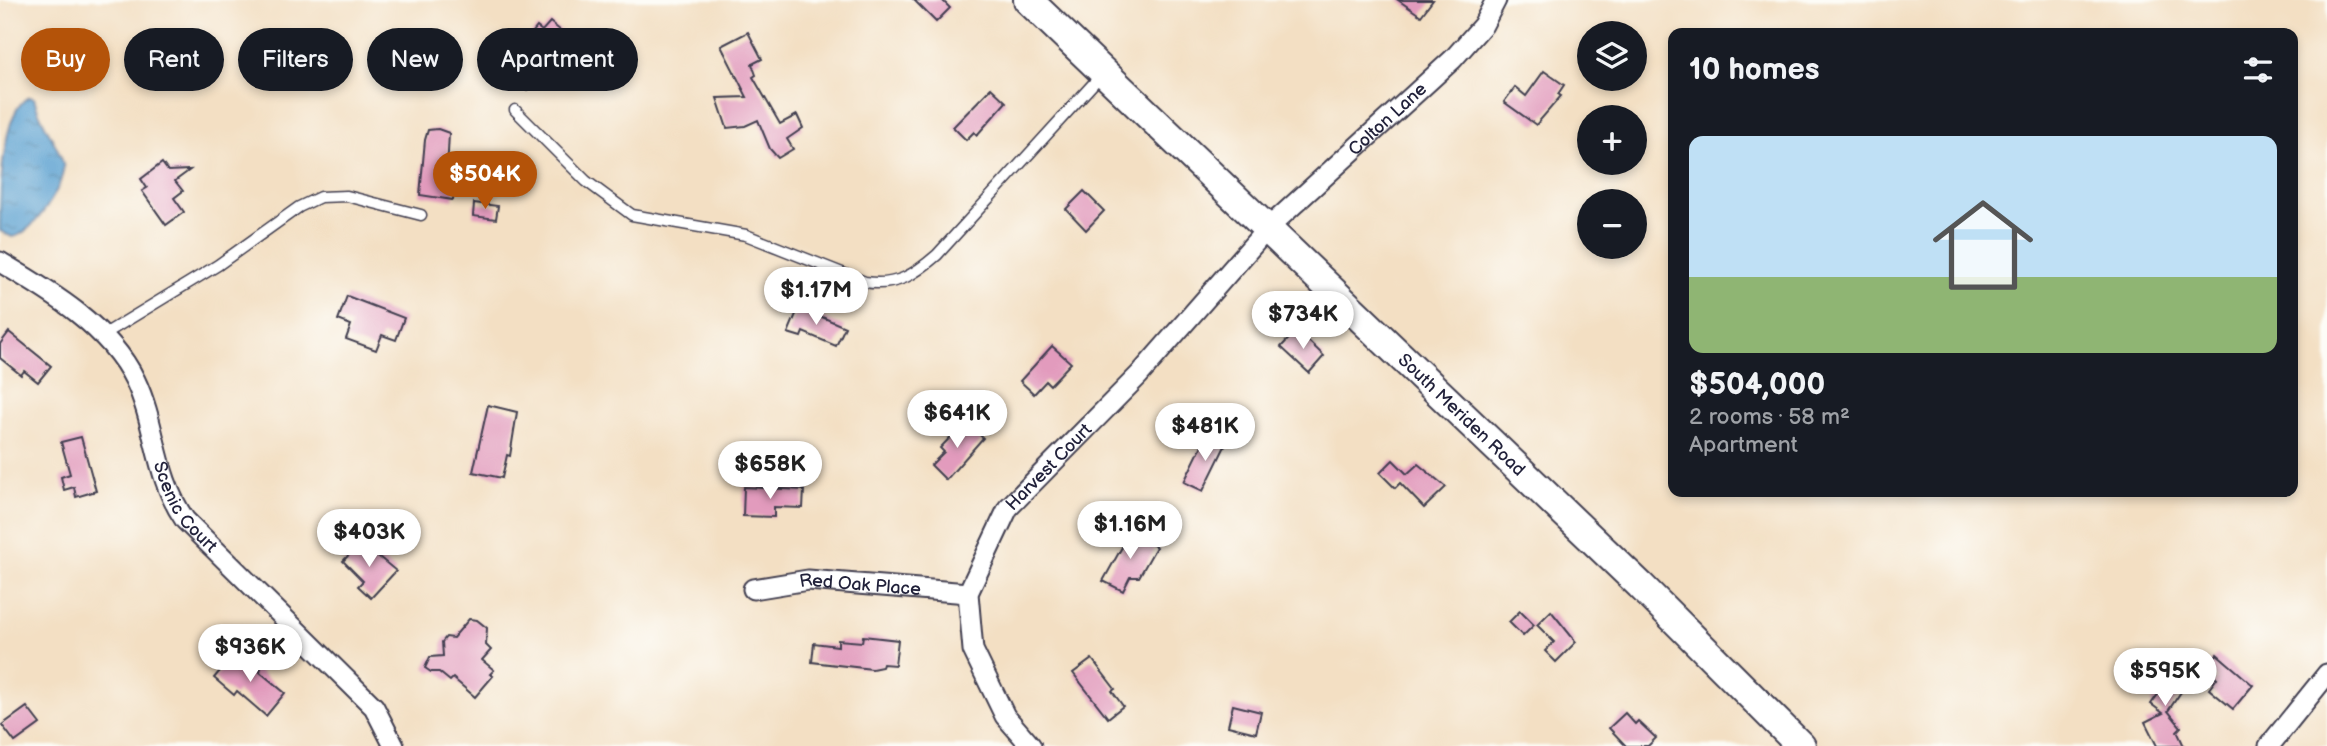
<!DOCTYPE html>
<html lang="en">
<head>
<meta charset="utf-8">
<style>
	:root { --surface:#171b24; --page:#242831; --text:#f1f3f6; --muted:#9ea1a6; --line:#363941; --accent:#b45309 }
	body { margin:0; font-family:"Balsamiq Sans",sans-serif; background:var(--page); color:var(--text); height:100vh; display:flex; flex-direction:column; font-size:26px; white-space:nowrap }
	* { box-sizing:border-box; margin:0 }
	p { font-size:23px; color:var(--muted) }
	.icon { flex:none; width:38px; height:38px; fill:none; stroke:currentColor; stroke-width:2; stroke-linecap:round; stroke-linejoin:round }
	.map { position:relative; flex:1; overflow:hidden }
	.panel { position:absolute; left:1668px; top:28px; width:630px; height:469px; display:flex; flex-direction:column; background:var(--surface); border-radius:14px; box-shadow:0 4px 10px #0003 }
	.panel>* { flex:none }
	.guide { position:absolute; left:21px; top:28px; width:665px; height:63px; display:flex; gap:14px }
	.buttons { position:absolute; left:1577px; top:21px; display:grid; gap:14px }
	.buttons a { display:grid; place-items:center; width:70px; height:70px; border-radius:50%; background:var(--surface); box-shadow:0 4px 10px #0003; font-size:35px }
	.price { position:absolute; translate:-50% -60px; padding:0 16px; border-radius:24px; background:#fff; color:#222; font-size:23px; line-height:46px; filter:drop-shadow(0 2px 4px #0008) }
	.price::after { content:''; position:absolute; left:50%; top:42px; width:21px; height:16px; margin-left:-10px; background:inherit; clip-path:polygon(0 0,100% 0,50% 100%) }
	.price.current { background:var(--accent); color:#fff }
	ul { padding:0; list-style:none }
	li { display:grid; align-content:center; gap:14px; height:371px; padding:0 21px }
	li+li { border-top:2px solid var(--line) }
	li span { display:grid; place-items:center; height:217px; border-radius:14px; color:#555 }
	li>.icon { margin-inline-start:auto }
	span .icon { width:126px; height:126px; fill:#fffc; stroke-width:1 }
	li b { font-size:30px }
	h2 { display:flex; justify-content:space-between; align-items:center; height:84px; padding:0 21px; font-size:30px }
	.tag { padding:0 24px; border-radius:32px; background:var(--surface); box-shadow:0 4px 10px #0003; font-size:24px; line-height:63px }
	.tag.current { background:var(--accent); color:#fff }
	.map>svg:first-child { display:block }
	.water { fill:url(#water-ripples); stroke:#3e6286; stroke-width:2 }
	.building { fill:#e29bbd }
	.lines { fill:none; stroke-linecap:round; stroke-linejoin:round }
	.service-casing { stroke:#413e4f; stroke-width:13 }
	.minor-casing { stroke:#413e4f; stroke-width:23 }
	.secondary-casing { stroke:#413e4f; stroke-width:32 }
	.service { stroke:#fff; stroke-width:10 }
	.minor { stroke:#fff; stroke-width:19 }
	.secondary { stroke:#fff; stroke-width:28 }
	.labels { text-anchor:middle; stroke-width:5; stroke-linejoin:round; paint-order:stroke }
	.street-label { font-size:18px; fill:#22223b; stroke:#fdfcf7 }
</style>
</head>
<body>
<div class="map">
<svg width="2327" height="746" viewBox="0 0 2327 746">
	<defs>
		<pattern id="water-ripples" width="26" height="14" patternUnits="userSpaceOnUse" patternTransform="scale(1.75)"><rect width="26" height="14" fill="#5ba1d1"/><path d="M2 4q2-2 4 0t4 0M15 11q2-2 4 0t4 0" fill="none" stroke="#4b83ab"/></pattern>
	</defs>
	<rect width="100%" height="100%" fill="#fdfcf7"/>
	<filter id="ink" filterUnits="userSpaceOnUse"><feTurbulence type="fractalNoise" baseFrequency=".0143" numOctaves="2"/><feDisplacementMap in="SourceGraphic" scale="14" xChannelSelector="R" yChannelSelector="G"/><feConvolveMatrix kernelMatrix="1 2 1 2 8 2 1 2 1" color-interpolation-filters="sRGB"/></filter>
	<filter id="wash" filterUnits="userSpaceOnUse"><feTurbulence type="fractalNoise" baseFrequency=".00686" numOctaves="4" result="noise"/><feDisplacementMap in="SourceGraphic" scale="28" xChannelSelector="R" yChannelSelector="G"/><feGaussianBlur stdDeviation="1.57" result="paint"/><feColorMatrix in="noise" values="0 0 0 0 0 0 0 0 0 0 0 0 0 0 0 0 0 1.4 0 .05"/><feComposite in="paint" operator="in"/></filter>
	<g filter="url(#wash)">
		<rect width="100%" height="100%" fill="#f3dfc3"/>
		<path class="water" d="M 29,97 L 34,98 C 40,124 59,144 63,164 C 67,183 32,236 12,237 L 0,231 C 0,200 0,111 29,97 Z"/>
		<g id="blocks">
			<g class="building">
				<path d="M 914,0 L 942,0 L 950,8 L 936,22 Z"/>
				<path d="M 1398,0 L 1433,0 L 1421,16 Z"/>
				<path d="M 550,22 L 572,40 L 527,90 L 506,73 L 529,45 L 525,42 L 537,27 L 542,31 Z"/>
				<path d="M 748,32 L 762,59 L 752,64 L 756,75 L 753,77 L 780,124 L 797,115 L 803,128 L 787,139 L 793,149 L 778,158 L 770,149 L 758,120 L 745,126 L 727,128 L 717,98 L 747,97 L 721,46 Z"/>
				<path d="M 1544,71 L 1564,85 L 1558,94 L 1561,96 L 1536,125 L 1504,102 L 1515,87 L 1526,96 Z"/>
				<path d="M 991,88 L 1006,102 L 977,135 L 974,132 L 966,140 L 953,127 Z"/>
				<path d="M 438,129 L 449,133 L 447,172 L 457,173 L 453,200 L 420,195 L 425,140 L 428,130 Z"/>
				<path d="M 162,163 L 168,171 L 190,170 L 175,181 L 183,191 L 174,198 L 184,212 L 166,225 L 142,191 L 147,188 L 141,179 Z"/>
				<path d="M 1084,191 L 1104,211 L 1086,230 L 1066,209 Z"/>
				<path d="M 474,203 L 498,206 L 496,219 L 473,216 Z"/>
				<path d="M 347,296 L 404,318 L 396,340 L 382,335 L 376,350 L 346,339 L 351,325 L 338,320 Z"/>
				<path d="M 799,307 L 845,327 L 836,346 L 803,332 L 801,337 L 788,333 Z"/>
				<path d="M 1297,330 L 1324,356 L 1309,373 L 1281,347 Z"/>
				<path d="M 9,332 L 51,366 L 38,382 L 24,371 L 21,375 L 0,358 L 0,344 Z"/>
				<path d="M 1052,346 L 1071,363 L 1050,385 L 1046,381 L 1034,394 L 1020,381 Z"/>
				<path d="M 488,405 L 517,412 L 510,456 L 507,455 L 502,478 L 473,472 Z"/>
				<path d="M 966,421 L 983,438 L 946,480 L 931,465 L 944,452 L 940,448 Z"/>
				<path d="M 1207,435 L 1226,444 L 1203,491 L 1184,482 Z"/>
				<path d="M 81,437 L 96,491 L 76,497 L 74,487 L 64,490 L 61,477 L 70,474 L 61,442 Z"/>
				<path d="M 1393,460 L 1407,474 L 1418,464 L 1446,487 L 1424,508 L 1400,483 L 1395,488 L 1380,473 Z"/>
				<path d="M 744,487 L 804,490 L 803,508 L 774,507 L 774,517 L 743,516 Z"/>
				<path d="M 1131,531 L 1156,547 L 1139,577 L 1130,577 L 1123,591 L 1103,581 Z"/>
				<path d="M 361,542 L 396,571 L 371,598 L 358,586 L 363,581 L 343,561 Z"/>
				<path d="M 1520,611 L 1534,625 L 1523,636 L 1509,622 Z"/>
				<path d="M 1551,611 L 1576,642 L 1556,662 L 1545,651 L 1554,642 L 1537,625 Z"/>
				<path d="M 469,619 L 477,620 L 487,628 L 486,645 L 491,650 L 482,660 L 494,670 L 490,674 L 493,676 L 475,697 L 453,678 L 450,681 L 439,672 L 431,672 L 425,668 L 430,657 L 443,656 L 442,642 L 446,637 L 453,638 Z"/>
				<path d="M 863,636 L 898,640 L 895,665 L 883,664 L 882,667 L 872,669 L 812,662 L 814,643 L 838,646 L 838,640 L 862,642 Z"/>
				<path d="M 236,652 L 253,666 L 261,667 L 260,672 L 285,693 L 266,716 L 237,691 L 234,695 L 214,678 Z"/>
				<path d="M 2217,654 L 2253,685 L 2233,709 L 2209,689 L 2217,678 L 2206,668 Z"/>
				<path d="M 1092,659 L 1115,689 L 1112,691 L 1123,706 L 1108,718 L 1073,673 Z"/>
				<path d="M 2167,659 L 2171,681 L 2183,689 L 2168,711 L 2181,727 L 2177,731 L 2184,746 L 2157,746 L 2145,722 L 2163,713 L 2151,704 L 2159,693 L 2153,661 Z"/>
				<path d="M 1233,705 L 1261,712 L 1256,733 L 1228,726 Z"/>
				<path d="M 27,707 L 40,724 L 15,742 L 2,725 Z"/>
				<path d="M 1625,713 L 1635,724 L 1638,721 L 1656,738 L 1648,746 L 1626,746 L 1609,728 Z"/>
			</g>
		</g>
	</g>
	<g filter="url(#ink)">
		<use href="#blocks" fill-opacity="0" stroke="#413e4f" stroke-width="2"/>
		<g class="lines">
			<defs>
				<g id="service">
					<path d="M 515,110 L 586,181 L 632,215 L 746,235 L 865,282 C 896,287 914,275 937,255 L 1103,73"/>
					<path d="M 103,335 L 218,265 L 299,207 L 320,197 L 347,196 L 421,215"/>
				</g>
				<g id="minor">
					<path id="s1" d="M 0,262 C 49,291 109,326 135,380 C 157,426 154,475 185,520 L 374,707 L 394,746"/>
					<path id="s2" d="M 753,589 L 808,580 L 968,593"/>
					<path id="s3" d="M 1031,746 L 1005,716 L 973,650 L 968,593 L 1008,508 L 1139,375 L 1267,229 L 1453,59 L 1483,25 L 1496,0"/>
					<path d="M 2269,746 L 2327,674"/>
				</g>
				<g id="secondary">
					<path id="s4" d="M 1028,0 L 1640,585 L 1801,746"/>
				</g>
			</defs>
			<use href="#service" class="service-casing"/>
			<use href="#minor" class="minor-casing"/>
			<use href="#secondary" class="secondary-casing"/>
			<use href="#service" class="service"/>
			<use href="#minor" class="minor"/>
			<use href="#secondary" class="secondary"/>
		</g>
	</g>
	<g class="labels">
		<g class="street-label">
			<text dy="6" stroke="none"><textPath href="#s3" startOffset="808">Colton Lane</textPath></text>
			<text dy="6" stroke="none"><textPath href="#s4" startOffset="600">South Meriden Road</textPath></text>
			<text dy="6" stroke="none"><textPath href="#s3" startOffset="322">Harvest Court</textPath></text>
			<text dy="6" stroke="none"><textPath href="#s1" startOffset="320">Scenic Court</textPath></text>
			<text dy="6" stroke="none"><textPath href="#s2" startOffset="108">Red Oak Place</textPath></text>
		</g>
	</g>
</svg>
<div class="buttons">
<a><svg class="icon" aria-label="layers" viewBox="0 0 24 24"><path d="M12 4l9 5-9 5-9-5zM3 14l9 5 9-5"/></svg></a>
<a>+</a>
<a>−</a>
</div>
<b class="price current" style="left:485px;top:211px">$504K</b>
<b class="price" style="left:816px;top:327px">$1.17M</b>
<b class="price" style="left:1303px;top:351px">$734K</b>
<b class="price" style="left:957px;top:450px">$641K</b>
<b class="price" style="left:1205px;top:463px">$481K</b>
<b class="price" style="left:770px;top:501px">$658K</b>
<b class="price" style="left:1130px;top:561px">$1.16M</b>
<b class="price" style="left:369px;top:569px">$403K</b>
<b class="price" style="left:250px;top:684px">$936K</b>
<b class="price" style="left:2165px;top:708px">$595K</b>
<div class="guide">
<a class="tag current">Buy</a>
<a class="tag">Rent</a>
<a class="tag">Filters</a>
<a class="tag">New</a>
<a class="tag">Apartment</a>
</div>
<section class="panel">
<h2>10 homes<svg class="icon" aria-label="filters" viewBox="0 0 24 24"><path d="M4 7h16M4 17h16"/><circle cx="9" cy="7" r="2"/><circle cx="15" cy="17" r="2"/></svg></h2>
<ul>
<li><span style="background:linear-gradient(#bfe0f5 65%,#8fb573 0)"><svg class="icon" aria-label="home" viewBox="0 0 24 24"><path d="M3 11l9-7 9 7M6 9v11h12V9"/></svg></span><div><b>$504,000</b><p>2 rooms · 58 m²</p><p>Apartment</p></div></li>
</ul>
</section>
</div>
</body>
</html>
